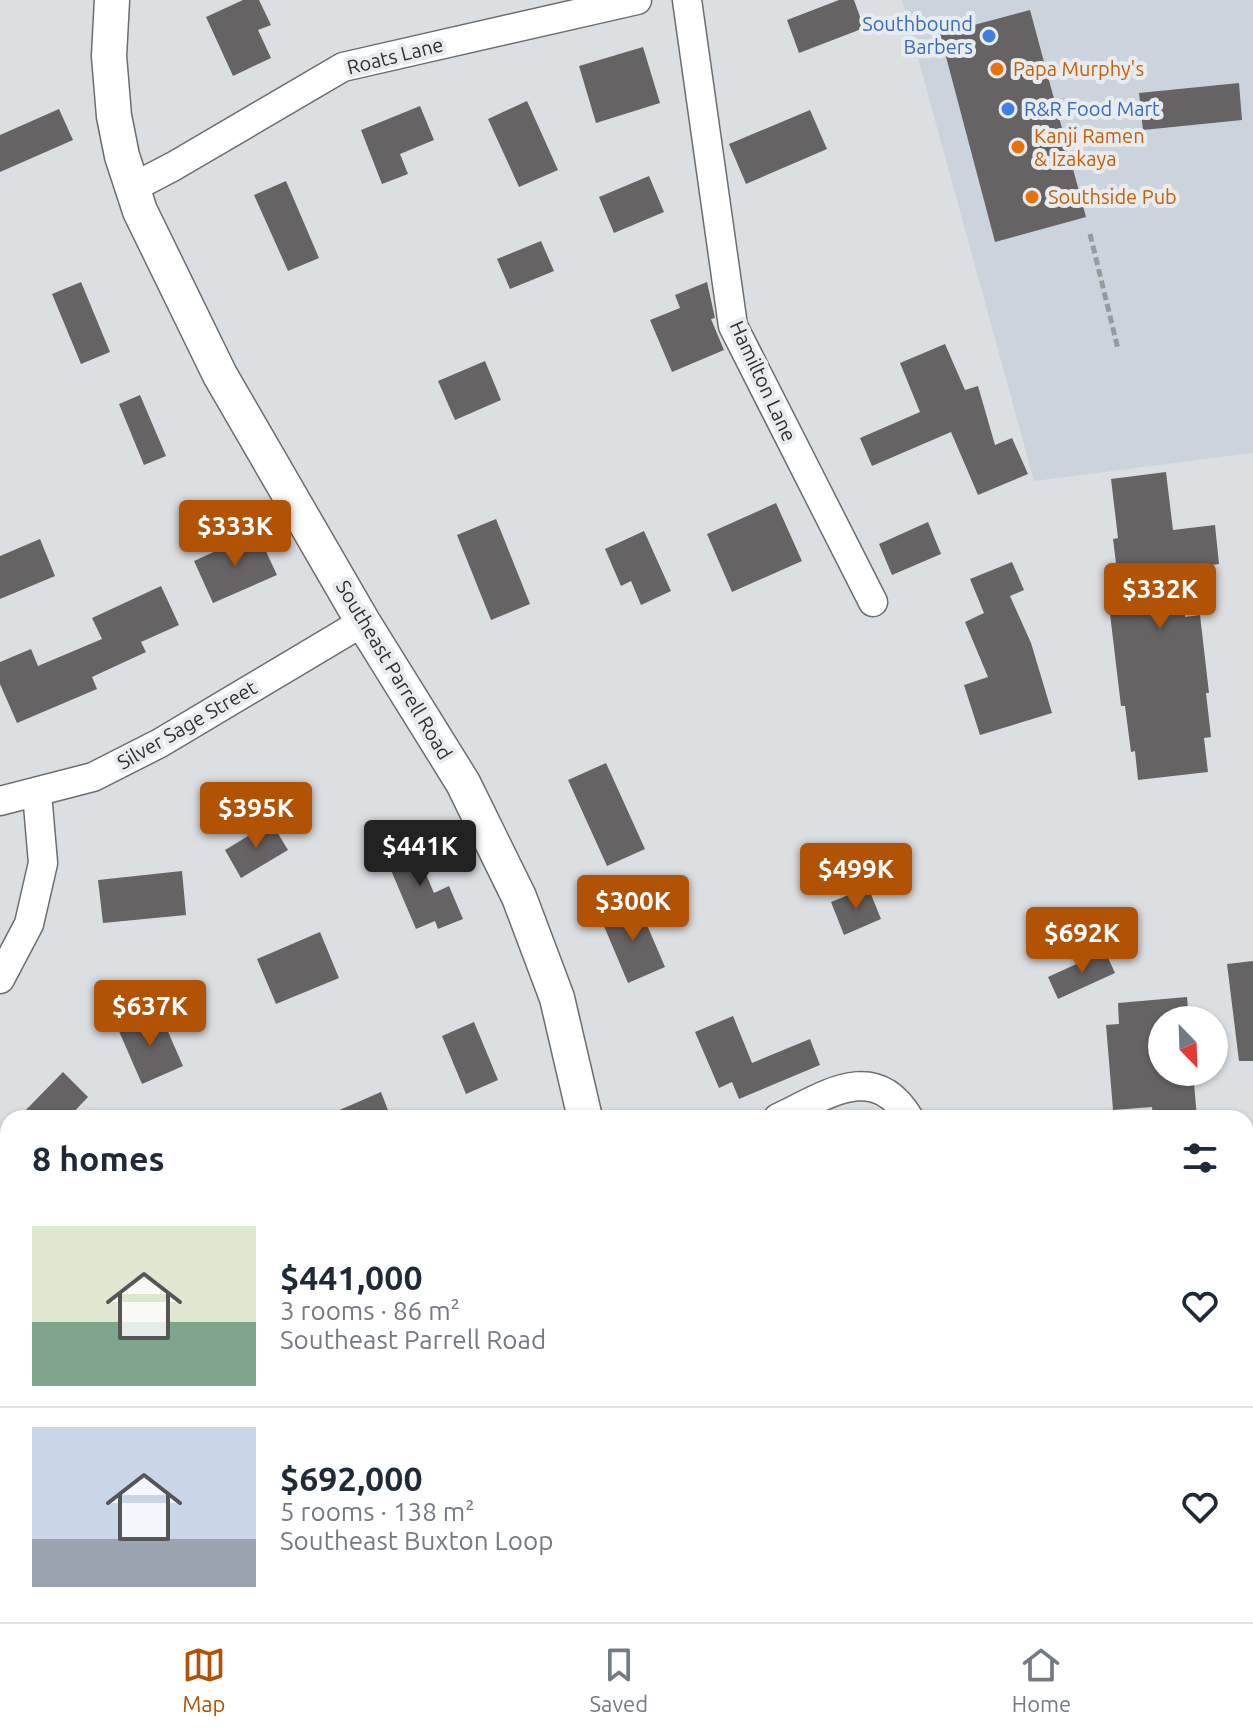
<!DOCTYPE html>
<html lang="en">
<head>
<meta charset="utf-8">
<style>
	:root { --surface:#fff; --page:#f6f6f7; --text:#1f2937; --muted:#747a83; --line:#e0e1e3; --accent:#b15204 }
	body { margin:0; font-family:Ubuntu,sans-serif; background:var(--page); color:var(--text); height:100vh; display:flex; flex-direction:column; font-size:30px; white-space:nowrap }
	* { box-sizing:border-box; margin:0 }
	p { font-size:26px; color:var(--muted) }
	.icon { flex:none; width:44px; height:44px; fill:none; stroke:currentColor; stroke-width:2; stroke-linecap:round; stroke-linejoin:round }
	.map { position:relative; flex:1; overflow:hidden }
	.drawer { position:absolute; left:0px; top:1110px; width:1254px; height:512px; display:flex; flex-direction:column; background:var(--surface); border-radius:24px 24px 0 0; box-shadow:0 2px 6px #0004 }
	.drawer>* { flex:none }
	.needle { width:52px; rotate:157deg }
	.buttons { position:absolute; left:1148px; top:1006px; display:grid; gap:16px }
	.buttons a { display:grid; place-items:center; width:80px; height:80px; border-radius:50%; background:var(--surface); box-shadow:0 2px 6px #0004; font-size:40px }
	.price { position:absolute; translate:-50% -68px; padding:0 18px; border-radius:8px; background:var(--accent); color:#fff; font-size:26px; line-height:52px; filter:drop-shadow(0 2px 4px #0008) }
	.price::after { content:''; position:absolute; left:50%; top:48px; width:24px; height:18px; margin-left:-12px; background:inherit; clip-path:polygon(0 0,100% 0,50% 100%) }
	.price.active { background:#222; color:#fff }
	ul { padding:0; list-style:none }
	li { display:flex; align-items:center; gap:24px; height:200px; padding:0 32px }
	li+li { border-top:2px solid var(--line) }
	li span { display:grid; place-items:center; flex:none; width:224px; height:160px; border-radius:0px; color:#555 }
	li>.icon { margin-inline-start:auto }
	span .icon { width:96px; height:96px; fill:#fffc; stroke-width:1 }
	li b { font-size:34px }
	h2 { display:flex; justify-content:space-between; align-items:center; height:96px; padding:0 32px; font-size:34px }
	.tabs { display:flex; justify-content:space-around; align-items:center; height:112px; border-top:2px solid var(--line); background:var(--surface); font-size:22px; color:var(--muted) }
	.tabs a { display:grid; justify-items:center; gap:4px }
	.tabs .active { color:var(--accent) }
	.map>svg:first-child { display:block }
	.built { fill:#cbd4dc }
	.building { fill:#666365 }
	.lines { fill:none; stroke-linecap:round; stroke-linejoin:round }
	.service-casing { stroke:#6b6d70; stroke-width:17 }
	.minor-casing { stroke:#6b6d70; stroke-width:31 }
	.tertiary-casing { stroke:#6b6d70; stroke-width:37 }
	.path { stroke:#989b9d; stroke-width:5; stroke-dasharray:8 4; stroke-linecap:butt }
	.service { stroke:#fff; stroke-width:14 }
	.minor { stroke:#fff; stroke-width:28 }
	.tertiary { stroke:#fff; stroke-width:34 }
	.shop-dot { fill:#3f7fe0; stroke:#e9ecef; stroke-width:3 }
	.food-dot { fill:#e8710a; stroke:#e9ecef; stroke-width:3 }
	.labels { text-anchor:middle; stroke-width:8; stroke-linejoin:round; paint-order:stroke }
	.shop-label { font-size:20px; fill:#366cbe; stroke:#e9ecef; text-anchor:end }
	.street-label { font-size:20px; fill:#2f3031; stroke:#e9ecef }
	.food-label { font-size:20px; fill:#c56008; stroke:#e9ecef; text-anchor:start }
</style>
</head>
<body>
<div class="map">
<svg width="1253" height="1622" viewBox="0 0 1253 1622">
	<rect width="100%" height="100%" fill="#dcdfe2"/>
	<path class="built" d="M 902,0 L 1253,0 L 1253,453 L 1034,481 Z"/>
	<g class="building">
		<path d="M 243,0 L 259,0 L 271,25 L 258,30 L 271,58 L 233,76 L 206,17 Z"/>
		<path d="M 839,0 L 854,0 L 864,28 L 799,53 L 787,20 Z"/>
		<path d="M 1030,10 L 1086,217 L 995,242 L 940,34 Z"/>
		<path d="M 643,47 L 660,103 L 596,123 L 579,66 Z"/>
		<path d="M 1239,83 L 1242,120 L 1143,130 L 1139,93 Z"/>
		<path d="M 527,101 L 558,170 L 519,187 L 488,119 Z"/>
		<path d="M 420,106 L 434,140 L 400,154 L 408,174 L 382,184 L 361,130 Z"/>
		<path d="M 59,109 L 73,140 L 0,172 L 0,135 Z"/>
		<path d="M 810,110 L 827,149 L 746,184 L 729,144 Z"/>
		<path d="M 649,176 L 664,212 L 614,233 L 599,197 Z"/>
		<path d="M 286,181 L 319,258 L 288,271 L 254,195 Z"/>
		<path d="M 541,241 L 554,271 L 510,289 L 497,259 Z"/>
		<path d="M 81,282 L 110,352 L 81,364 L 52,294 Z"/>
		<path d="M 707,282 L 715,318 L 711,319 L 724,350 L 672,372 L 650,320 L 680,308 L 675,295 Z"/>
		<path d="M 945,344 L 965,390 L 978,386 L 995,445 L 1012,438 L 1028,474 L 978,495 L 951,432 L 872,466 L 860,438 L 920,412 L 900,363 Z"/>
		<path d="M 485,361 L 501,400 L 455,420 L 438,381 Z"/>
		<path d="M 140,395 L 166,456 L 144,465 L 119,404 Z"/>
		<path d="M 1166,472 L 1173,530 L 1215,525 L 1219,564 L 1180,569 L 1185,617 L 1200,615 L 1209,693 L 1206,693 L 1211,737 L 1204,738 L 1208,772 L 1138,780 L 1135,751 L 1131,752 L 1125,706 L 1121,706 L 1110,614 L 1122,612 L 1113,539 L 1118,538 L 1111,479 Z"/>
		<path d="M 776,503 L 802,561 L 732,592 L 707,534 Z"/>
		<path d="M 496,519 L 530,604 L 491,620 L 457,535 Z"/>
		<path d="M 928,522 L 941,554 L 892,575 L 879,544 Z"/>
		<path d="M 644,531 L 671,591 L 641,605 L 631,581 L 621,586 L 605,549 Z"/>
		<path d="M 257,532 L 277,575 L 213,603 L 194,561 Z"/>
		<path d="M 40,539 L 55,576 L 0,599 L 0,556 Z"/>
		<path d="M 1012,562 L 1024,590 L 1010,596 L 1031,643 L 1052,713 L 980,735 L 964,685 L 988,677 L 965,622 L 984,613 L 970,579 Z"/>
		<path d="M 161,586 L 179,625 L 141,642 L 146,652 L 92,677 L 97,689 L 17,723 L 0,684 L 0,662 L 31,649 L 38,666 L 102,639 L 92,618 Z"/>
		<path d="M 606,763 L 645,849 L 607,866 L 568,780 Z"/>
		<path d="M 271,822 L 288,850 L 241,878 L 225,850 Z"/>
		<path d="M 410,837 L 434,893 L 449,886 L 463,919 L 438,929 L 435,921 L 416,929 L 382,849 Z"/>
		<path d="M 182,871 L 186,915 L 103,923 L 98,880 Z"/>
		<path d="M 868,887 L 881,919 L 844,935 L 831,902 Z"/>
		<path d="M 638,904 L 665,967 L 628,983 L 601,919 Z"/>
		<path d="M 320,932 L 339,978 L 276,1004 L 257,959 Z"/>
		<path d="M 1105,951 L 1115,973 L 1058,999 L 1048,977 Z"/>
		<path d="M 1253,961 L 1253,1061 L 1239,1061 L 1227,964 Z"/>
		<path d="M 1187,997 L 1189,1020 L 1162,1020 L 1162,1072 L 1193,1072 L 1197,1118 L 1153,1118 L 1152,1107 L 1113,1110 L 1106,1025 L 1119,1024 L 1118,1003 Z"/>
		<path d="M 159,1011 L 183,1066 L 142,1084 L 118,1029 Z"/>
		<path d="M 733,1016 L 752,1063 L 810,1039 L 820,1065 L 739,1099 L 732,1082 L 719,1088 L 695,1032 Z"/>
		<path d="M 474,1022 L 498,1080 L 466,1094 L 442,1036 Z"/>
		<path d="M 63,1072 L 88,1097 L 68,1118 L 18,1118 Z"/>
		<path d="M 381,1092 L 391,1118 L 321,1118 Z"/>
	</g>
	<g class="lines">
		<defs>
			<path id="service" d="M 1246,1575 L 1253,1563"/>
			<g id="minor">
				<path d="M 687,0 L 733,326 L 873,602"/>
				<path d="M 132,188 L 174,166 L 343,67 L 637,0"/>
				<path d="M 0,801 L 93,777 L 160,743 L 363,622"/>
				<path d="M 0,979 L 29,924 L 43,863 L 37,793"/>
				<path d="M 778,1118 C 825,1096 874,1059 909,1118"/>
				<path d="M 0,1451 L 8,1447"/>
			</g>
			<g id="tertiary">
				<path d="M 112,0 L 109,56 L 114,116 L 122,156 L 140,211 L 220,375 L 363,622 L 463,783 L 519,897 L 557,998 L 585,1118"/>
				<path d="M 641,1614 L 642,1622"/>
			</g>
		</defs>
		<use href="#service" class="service-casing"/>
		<use href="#minor" class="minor-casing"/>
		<use href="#tertiary" class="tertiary-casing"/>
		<path class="path" d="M 1090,234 L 1118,349"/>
		<use href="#service" class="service"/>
		<use href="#minor" class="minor"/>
		<use href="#tertiary" class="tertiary"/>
	</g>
	<g class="shop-dot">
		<circle cx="989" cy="36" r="8"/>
		<circle cx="1008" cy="109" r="8"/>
	</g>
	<g class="food-dot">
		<circle cx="997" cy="69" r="8"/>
		<circle cx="1018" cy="147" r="8"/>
		<circle cx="1032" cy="197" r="8"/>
	</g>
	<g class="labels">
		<g class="shop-label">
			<text x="973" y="31">Southbound<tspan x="973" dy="23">Barbers</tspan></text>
			<text x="1024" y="116" text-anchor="start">R&amp;R Food Mart</text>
		</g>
		<g class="street-label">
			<text transform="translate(395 56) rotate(-14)" y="7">Roats Lane</text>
			<text transform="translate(763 381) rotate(65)" y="7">Hamilton Lane</text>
			<text transform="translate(394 670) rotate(59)" y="7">Southeast Parrell Road</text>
			<text transform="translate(187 725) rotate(-30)" y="7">Silver Sage Street</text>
		</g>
		<g class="food-label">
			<text x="1013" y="76">Papa Murphy's</text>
			<text x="1034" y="143">Kanji Ramen<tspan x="1034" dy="23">&amp; Izakaya</tspan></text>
			<text x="1048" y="204">Southside Pub</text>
		</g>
	</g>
</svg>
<div class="buttons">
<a><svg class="needle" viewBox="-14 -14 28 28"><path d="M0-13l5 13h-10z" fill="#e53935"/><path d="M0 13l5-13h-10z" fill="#747a83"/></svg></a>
</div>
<b class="price" style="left:235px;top:568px">$333K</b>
<b class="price" style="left:1160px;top:631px">$332K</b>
<b class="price" style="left:256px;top:850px">$395K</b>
<b class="price active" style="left:420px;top:888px">$441K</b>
<b class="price" style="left:856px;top:911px">$499K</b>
<b class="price" style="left:633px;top:943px">$300K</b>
<b class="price" style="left:1082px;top:975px">$692K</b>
<b class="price" style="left:150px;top:1048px">$637K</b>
<section class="drawer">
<h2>8 homes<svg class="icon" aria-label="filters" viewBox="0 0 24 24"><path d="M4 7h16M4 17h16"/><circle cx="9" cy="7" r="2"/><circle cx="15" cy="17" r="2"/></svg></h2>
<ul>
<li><span style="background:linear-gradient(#dfe7d0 60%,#7fa58c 0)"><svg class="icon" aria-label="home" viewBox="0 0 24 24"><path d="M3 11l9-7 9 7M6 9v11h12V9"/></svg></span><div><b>$441,000</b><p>3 rooms · 86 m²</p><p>Southeast Parrell Road</p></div><svg class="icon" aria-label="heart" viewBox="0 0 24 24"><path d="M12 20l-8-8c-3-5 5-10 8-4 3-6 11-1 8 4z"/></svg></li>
<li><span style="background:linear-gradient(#c9d6e8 70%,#9aa5b1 0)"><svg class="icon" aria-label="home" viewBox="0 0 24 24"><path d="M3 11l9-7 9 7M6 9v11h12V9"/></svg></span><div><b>$692,000</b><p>5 rooms · 138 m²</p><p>Southeast Buxton Loop</p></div><svg class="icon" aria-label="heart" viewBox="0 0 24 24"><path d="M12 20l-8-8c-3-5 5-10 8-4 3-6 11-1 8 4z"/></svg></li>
</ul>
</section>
</div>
<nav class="tabs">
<a class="active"><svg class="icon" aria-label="map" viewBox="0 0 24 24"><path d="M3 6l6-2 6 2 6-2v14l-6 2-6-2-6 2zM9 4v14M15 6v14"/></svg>Map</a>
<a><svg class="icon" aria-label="saved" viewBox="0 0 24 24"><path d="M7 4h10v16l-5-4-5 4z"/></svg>Saved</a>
<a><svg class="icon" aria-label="home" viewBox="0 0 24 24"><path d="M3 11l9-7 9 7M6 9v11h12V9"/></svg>Home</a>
</nav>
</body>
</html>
